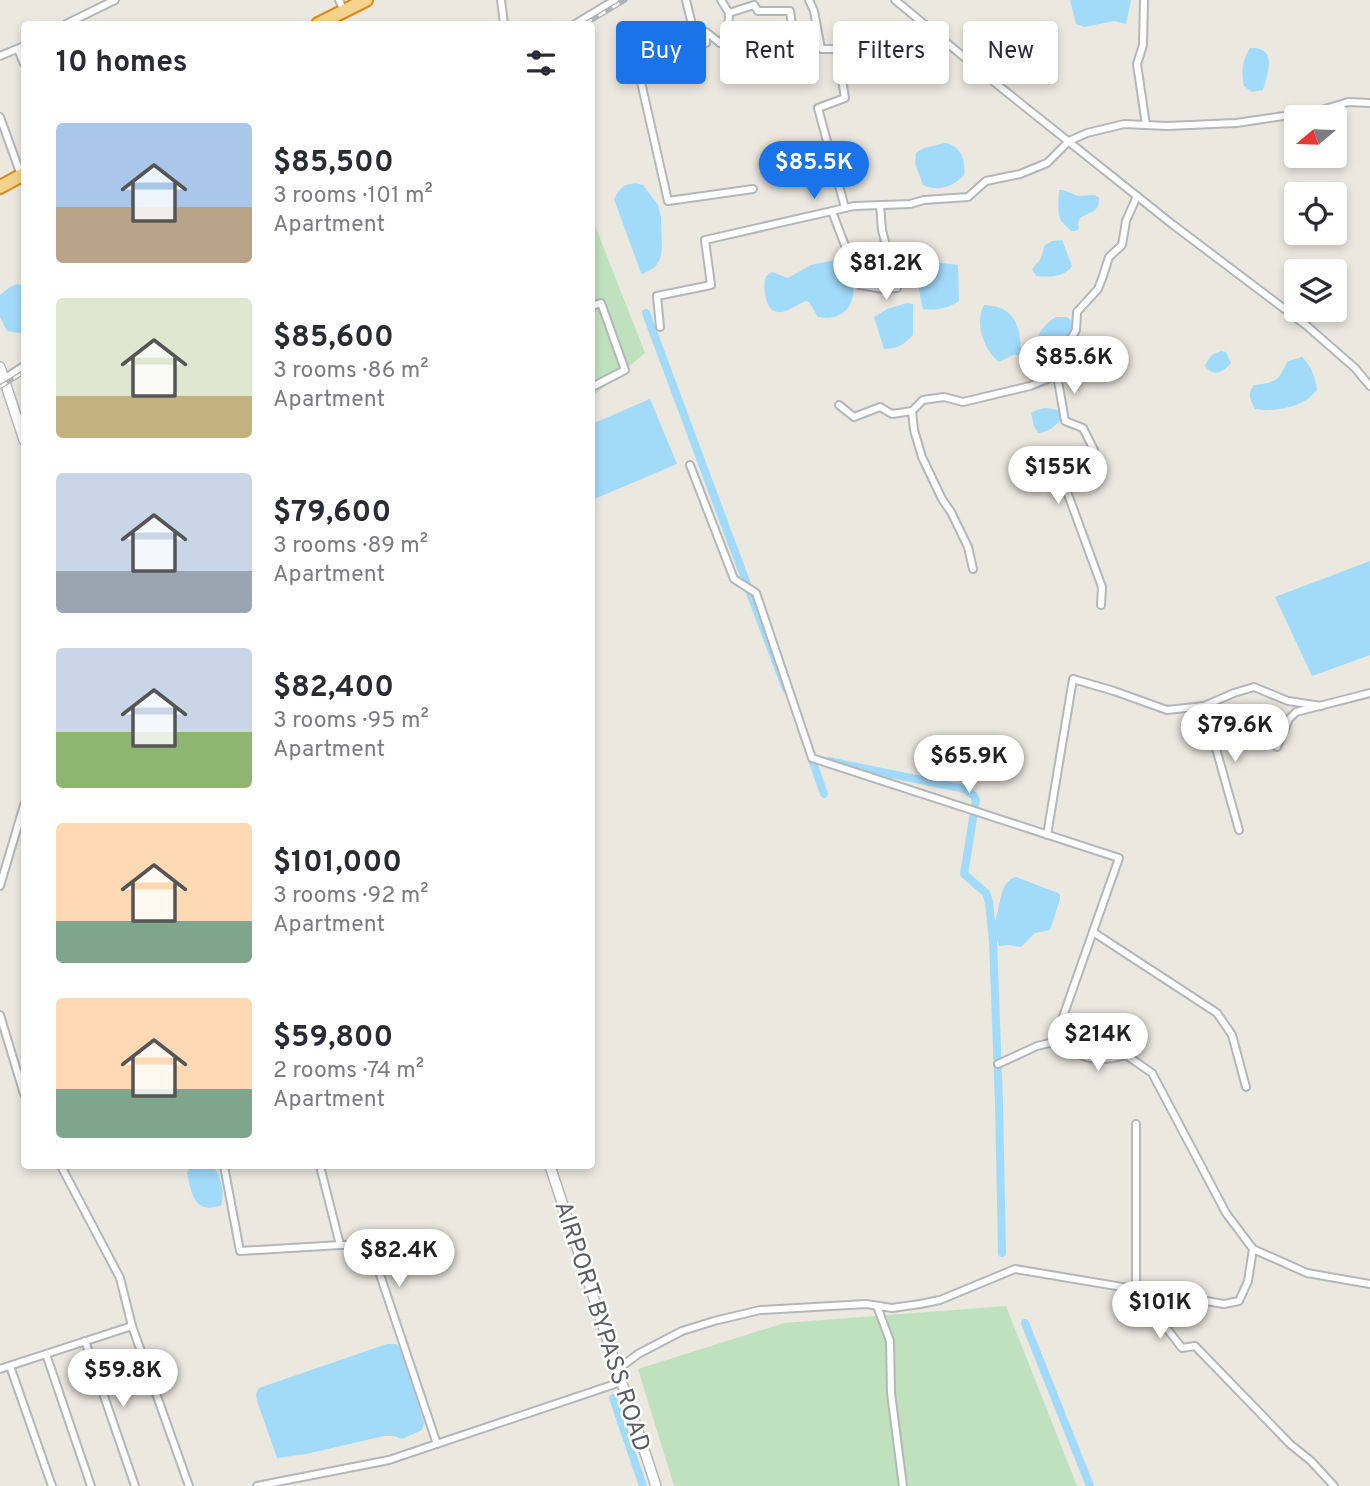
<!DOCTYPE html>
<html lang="en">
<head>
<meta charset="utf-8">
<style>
	:root { --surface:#fff; --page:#f2f2f3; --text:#2b2b33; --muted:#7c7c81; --accent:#1a73e8 }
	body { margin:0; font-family:Overpass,sans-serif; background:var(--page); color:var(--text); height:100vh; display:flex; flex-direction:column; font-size:26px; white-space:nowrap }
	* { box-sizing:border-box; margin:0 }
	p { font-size:23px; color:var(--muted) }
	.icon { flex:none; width:38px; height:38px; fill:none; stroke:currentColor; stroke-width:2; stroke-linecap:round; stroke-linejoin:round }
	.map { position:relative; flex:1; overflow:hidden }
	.sheet { position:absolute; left:21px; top:21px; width:574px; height:1148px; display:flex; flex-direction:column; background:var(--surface); border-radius:7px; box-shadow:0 4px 10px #0003 }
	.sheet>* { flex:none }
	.guide { position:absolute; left:616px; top:21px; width:648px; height:63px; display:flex; gap:14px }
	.needle { width:46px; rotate:251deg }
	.buttons { position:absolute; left:1284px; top:105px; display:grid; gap:14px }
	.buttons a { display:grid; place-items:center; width:63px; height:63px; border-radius:7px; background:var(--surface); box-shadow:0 4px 10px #0003; font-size:35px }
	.price { position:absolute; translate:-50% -60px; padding:0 16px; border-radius:24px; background:#fff; color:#222; font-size:23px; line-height:46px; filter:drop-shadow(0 2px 4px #0008) }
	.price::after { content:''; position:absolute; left:50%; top:42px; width:21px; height:16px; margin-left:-10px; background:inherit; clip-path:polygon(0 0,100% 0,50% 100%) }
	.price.active { background:var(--accent); color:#fff }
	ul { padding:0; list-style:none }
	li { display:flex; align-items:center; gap:21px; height:175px; padding:0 35px }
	li span { display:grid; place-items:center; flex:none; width:196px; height:140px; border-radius:7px; color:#555 }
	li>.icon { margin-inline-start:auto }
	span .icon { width:84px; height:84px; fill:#fffc; stroke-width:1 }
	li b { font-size:30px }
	h2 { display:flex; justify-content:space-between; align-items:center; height:84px; padding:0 35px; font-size:30px }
	.pill { padding:0 24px; border-radius:7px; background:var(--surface); box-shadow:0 4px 10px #0003; font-size:24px; line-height:63px }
	.pill.active { background:var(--accent); color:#fff }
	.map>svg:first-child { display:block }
	.green { fill:#c0e1bd }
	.water { fill:#a2daf9 }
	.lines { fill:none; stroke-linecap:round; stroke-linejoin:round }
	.canal { stroke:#a2daf9; stroke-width:8 }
	.street-casing { stroke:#b3b6ba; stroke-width:10 }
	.secondary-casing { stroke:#b2b6ba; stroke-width:12 }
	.highway-casing { stroke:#dc8b0f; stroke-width:16 }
	.street { stroke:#fff; stroke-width:6 }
	.secondary { stroke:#fff; stroke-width:9 }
	.highway { stroke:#f5d28d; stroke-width:12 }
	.rail-casing { stroke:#b1b2b2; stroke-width:5 }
	.rail { stroke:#fff; stroke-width:2.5; stroke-dasharray:8; stroke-linecap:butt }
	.labels { text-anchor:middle; stroke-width:5; stroke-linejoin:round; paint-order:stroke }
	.street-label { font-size:24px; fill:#595d60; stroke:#fff }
</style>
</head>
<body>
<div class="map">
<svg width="1370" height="1486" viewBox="0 0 1370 1486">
	<rect width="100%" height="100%" fill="#ebe8e0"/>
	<g class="green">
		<path d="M 592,218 L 645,353 L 592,397 Z"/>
		<path d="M 1006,1306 L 1077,1486 L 674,1486 L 638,1369 L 784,1323 Z"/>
	</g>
	<g class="water">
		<path d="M 1070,0 L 1131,0 L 1126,24 L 1114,21 L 1084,27 L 1076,24 Z"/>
		<path d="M 1250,48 C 1278,46 1268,73 1263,90 L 1252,92 L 1244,86 C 1241,73 1242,60 1250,48 Z"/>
		<path d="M 945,143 C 960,145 966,160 964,175 C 953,187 938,192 923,185 L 915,163 L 916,153 L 924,148 Z"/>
		<path d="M 636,183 L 643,185 L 658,205 L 661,217 L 662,248 L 660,259 L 655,267 L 643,274 L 641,273 L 614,199 C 621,187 622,185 636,183 Z"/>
		<path d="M 1059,190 L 1063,190 L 1078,196 L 1095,195 L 1099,198 C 1099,213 1091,211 1080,218 L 1078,223 L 1079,229 L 1075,231 L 1071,231 C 1068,228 1065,225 1062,222 C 1056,213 1059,200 1059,190 Z"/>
		<path d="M 1062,240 L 1072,266 C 1063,278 1050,277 1036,276 L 1032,269 L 1040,260 L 1045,245 L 1052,241 Z"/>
		<path d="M 835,260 C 862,270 862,325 818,317 L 809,302 L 806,301 C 796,304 785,316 774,311 C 766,308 763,288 765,280 C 766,275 768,275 772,272 L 788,278 L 811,265 Z"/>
		<path d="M 932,262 L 958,265 L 959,301 C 948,308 936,311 923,309 C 920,294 915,278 922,263 Z"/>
		<path d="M 17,284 L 24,285 L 24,334 L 7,331 L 0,317 L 0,295 L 10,287 Z"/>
		<path d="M 907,303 L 913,304 L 913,335 C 904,344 898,349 884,349 L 874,317 L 887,309 Z"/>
		<path d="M 984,305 C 1016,306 1021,328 1021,355 L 1013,355 L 999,362 C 984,350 974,323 984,305 Z"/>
		<path d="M 1056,317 L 1067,317 L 1073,322 C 1072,334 1067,346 1059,355 C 1022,358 1036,329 1056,317 Z"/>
		<path d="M 1221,351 L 1226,352 L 1231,363 C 1223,372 1214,378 1205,366 C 1209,357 1212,354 1221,351 Z"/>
		<path d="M 1302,357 C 1312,367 1315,377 1317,390 C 1303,408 1276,412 1255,409 C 1250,400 1247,394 1254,385 C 1279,382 1277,381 1288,361 Z"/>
		<path d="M 650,399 L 677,464 L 592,500 L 592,424 Z"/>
		<path d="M 1046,408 L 1058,410 L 1061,418 C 1057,426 1048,432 1038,433 L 1034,426 L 1031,413 L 1037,410 Z"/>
		<path d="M 1370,561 L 1370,655 L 1312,676 L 1275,597 Z"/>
		<path d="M 1016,877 L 1058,893 L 1060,895 L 1060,899 L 1050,930 L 1035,933 L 1021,947 L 1009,945 L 999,946 L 993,926 C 1001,911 998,881 1016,877 Z"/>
		<path d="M 191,1166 L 213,1166 C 221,1177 225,1192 221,1206 C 216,1206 209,1209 204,1207 C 192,1204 189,1182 187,1172 Z"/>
		<path d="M 387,1344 L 396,1344 L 402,1351 L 424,1423 L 422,1430 L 402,1439 L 394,1436 L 384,1436 L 306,1454 L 277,1458 L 257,1401 L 256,1394 L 259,1388 Z"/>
	</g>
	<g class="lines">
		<g class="canal">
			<path d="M 646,313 L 786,689"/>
			<path d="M 810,754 L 824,794"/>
			<path d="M 828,761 L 965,789 L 974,796 L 976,800 L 964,874 L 986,893 L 989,902 L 993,941 L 999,1103 L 1002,1253"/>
			<path d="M 1025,1323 L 1090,1486"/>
			<path d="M 613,1398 L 643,1486"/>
		</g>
		<defs>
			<g id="street">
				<path d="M 339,0 L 344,11"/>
				<path d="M 501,0 L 504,24"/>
				<path d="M 686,0 L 694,33"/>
				<path d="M 721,0 L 729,13 L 754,5 L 758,11 L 790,11 L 793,33 L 720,43 L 706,32 L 706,43 L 636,60 L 668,201 L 753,189"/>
				<path d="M 809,0 L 814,11 L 821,49 L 837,49 L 845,98 L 818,108 L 845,208"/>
				<path d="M 895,0 L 999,86 L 1172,224 L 1307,326 L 1355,368 L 1370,386"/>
				<path d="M 1144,0 L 1143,45 L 1137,64 L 1146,125"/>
				<path d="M 66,24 L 115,0"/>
				<path d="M 575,24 L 615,0"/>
				<path d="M 720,43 L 728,34 L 729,13"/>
				<path d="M 18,49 L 24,64"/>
				<path d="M 837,49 L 878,37 L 903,78 L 928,69 L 921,43 L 925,25"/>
				<path d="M 0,56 L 24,46"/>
				<path d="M 0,117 L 21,175"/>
				<path d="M 833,214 L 860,285 L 883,289 L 897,288 L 882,230 L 880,205"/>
				<path d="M 592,306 L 601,303 L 625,370 L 592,387"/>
				<path d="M 660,327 L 657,296 L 711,285 L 705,240 L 854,206 L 910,204 L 924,200 L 968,197 L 986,181 L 1020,174 L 1047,163 L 1069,141 L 1087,133 L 1124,124 L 1167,126 L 1236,123 L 1318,111 L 1348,102 L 1370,103"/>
				<path d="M 1057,375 L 1065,421 L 1083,428 L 1094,450 L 1094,462 L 1089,468 L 1062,478 L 1102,587 L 1101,605"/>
				<path d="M 2,380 L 24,366"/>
				<path d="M 839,405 L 854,417 L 880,407 L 892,414 L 912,411"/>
				<path d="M 690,465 L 734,579 L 756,593 L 812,758 L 1119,858 L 1054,1042"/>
				<path d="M 973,569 L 968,547 L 951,512 L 942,499 L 922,457 L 914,430 L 912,411 L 923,400 L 944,397 L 963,402 L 1030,386 L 1057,375 L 1060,358 L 1076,330 L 1077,312 L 1098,289 L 1103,276 L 1109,257 L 1122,245 L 1126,221 L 1137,196"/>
				<path d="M 1204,706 L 1239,830"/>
				<path d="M 1277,747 L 1289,719 L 1296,712 L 1370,693"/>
				<path d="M 1047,835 L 1073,679 L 1114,691 L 1167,710 L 1204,706 L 1234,693 L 1254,687 L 1288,701 L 1321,706"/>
				<path d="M 0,886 L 24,805"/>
				<path d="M 1093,932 L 1217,1013 L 1232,1035 L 1246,1087"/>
				<path d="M 0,1015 L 24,1094"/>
				<path d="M 1136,1124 L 1136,1289 L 1182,1348 L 1195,1346 L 1290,1444 L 1311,1461 L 1334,1486"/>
				<path d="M 61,1166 L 120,1278 L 132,1326 L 189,1486"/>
				<path d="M 224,1166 L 240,1251 L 340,1245"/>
				<path d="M 320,1166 L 340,1245 L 370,1245 L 437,1444"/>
				<path d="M 1253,1249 L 1307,1273 L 1370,1284"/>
				<path d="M 877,1306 L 890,1341 L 891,1393 L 903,1486"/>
				<path d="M 85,1341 L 135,1486"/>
				<path d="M 46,1354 L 91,1486"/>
				<path d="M 10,1366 L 52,1486"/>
				<path d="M 0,1369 L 132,1326"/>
				<path d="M 617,1370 L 638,1354 L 682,1331 L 714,1321 L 760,1310 L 866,1304 L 892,1308 L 920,1304 L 940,1300 L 1015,1269 L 1224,1304 L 1239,1301 L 1248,1281 L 1253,1249 L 1226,1213 L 1152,1073 L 1126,1055 C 1094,1064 1083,1058 1054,1042 L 1037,1046 L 998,1064"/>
				<path d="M 257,1486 L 389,1460 L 621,1382"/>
			</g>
			<g id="secondary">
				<path d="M 0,367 L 24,440"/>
				<path d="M 550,1166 L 656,1486"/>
			</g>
			<g id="highway">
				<path d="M 318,24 L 366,0"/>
				<path d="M 0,187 L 24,174"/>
			</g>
		</defs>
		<use href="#street" class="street-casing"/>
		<use href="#secondary" class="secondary-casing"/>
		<use href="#highway" class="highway-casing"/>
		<use href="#street" class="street"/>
		<use href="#secondary" class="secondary"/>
		<use href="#highway" class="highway"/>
		<defs>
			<g id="rail">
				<path d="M 585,24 L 625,0"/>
				<path d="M 0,387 L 24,372"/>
			</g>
		</defs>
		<use href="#rail" class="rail-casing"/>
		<use href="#rail" class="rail"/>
	</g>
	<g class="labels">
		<g class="street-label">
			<text transform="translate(603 1326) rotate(72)" y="8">AIRPORT BYPASS ROAD</text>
		</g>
	</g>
</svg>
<div class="buttons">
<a><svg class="needle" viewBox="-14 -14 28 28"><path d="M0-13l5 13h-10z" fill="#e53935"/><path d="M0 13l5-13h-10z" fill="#7c7c81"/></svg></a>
<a><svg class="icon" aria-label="locate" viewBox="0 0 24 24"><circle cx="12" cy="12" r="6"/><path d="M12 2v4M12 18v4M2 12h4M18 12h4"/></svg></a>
<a><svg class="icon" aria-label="layers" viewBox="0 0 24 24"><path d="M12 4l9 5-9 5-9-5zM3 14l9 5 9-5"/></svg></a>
</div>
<b class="price active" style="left:814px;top:201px">$85.5K</b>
<b class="price" style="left:886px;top:302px">$81.2K</b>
<b class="price" style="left:1074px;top:396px">$85.6K</b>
<b class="price" style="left:1058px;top:506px">$155K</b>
<b class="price" style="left:1235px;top:764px">$79.6K</b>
<b class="price" style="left:969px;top:795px">$65.9K</b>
<b class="price" style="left:1098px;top:1073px">$214K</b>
<b class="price" style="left:399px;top:1289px">$82.4K</b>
<b class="price" style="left:1160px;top:1341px">$101K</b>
<b class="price" style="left:123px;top:1409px">$59.8K</b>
<div class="guide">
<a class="pill active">Buy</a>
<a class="pill">Rent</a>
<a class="pill">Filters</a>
<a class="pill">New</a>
</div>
<section class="sheet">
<h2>10 homes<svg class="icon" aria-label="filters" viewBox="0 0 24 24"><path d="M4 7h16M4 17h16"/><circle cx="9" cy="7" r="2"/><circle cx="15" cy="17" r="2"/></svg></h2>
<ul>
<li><span style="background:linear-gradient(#a9c7e8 60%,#b9a48a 0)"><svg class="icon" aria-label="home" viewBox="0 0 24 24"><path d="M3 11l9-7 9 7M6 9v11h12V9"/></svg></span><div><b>$85,500</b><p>3 rooms · 101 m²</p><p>Apartment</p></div></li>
<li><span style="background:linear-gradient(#dfe7d0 70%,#c2b280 0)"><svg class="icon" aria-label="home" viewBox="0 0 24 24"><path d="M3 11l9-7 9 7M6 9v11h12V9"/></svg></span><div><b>$85,600</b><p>3 rooms · 86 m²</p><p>Apartment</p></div></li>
<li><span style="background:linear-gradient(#c9d6e8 70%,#9aa5b1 0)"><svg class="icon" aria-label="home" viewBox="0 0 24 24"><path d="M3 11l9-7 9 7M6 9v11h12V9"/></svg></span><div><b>$79,600</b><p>3 rooms · 89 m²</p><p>Apartment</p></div></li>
<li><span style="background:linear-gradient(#c9d6e8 60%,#8fb573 0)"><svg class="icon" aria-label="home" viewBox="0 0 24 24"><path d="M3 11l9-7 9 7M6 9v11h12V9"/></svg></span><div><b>$82,400</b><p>3 rooms · 95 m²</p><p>Apartment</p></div></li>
<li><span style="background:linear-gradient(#ffd9b3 70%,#7fa58c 0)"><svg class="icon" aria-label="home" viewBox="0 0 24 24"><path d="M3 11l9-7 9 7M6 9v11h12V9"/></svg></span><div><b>$101,000</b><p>3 rooms · 92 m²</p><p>Apartment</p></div></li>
<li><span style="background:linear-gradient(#ffd9b3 65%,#7fa58c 0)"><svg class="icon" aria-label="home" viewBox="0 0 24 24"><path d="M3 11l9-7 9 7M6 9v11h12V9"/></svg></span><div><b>$59,800</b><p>2 rooms · 74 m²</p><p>Apartment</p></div></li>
</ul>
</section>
</div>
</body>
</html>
